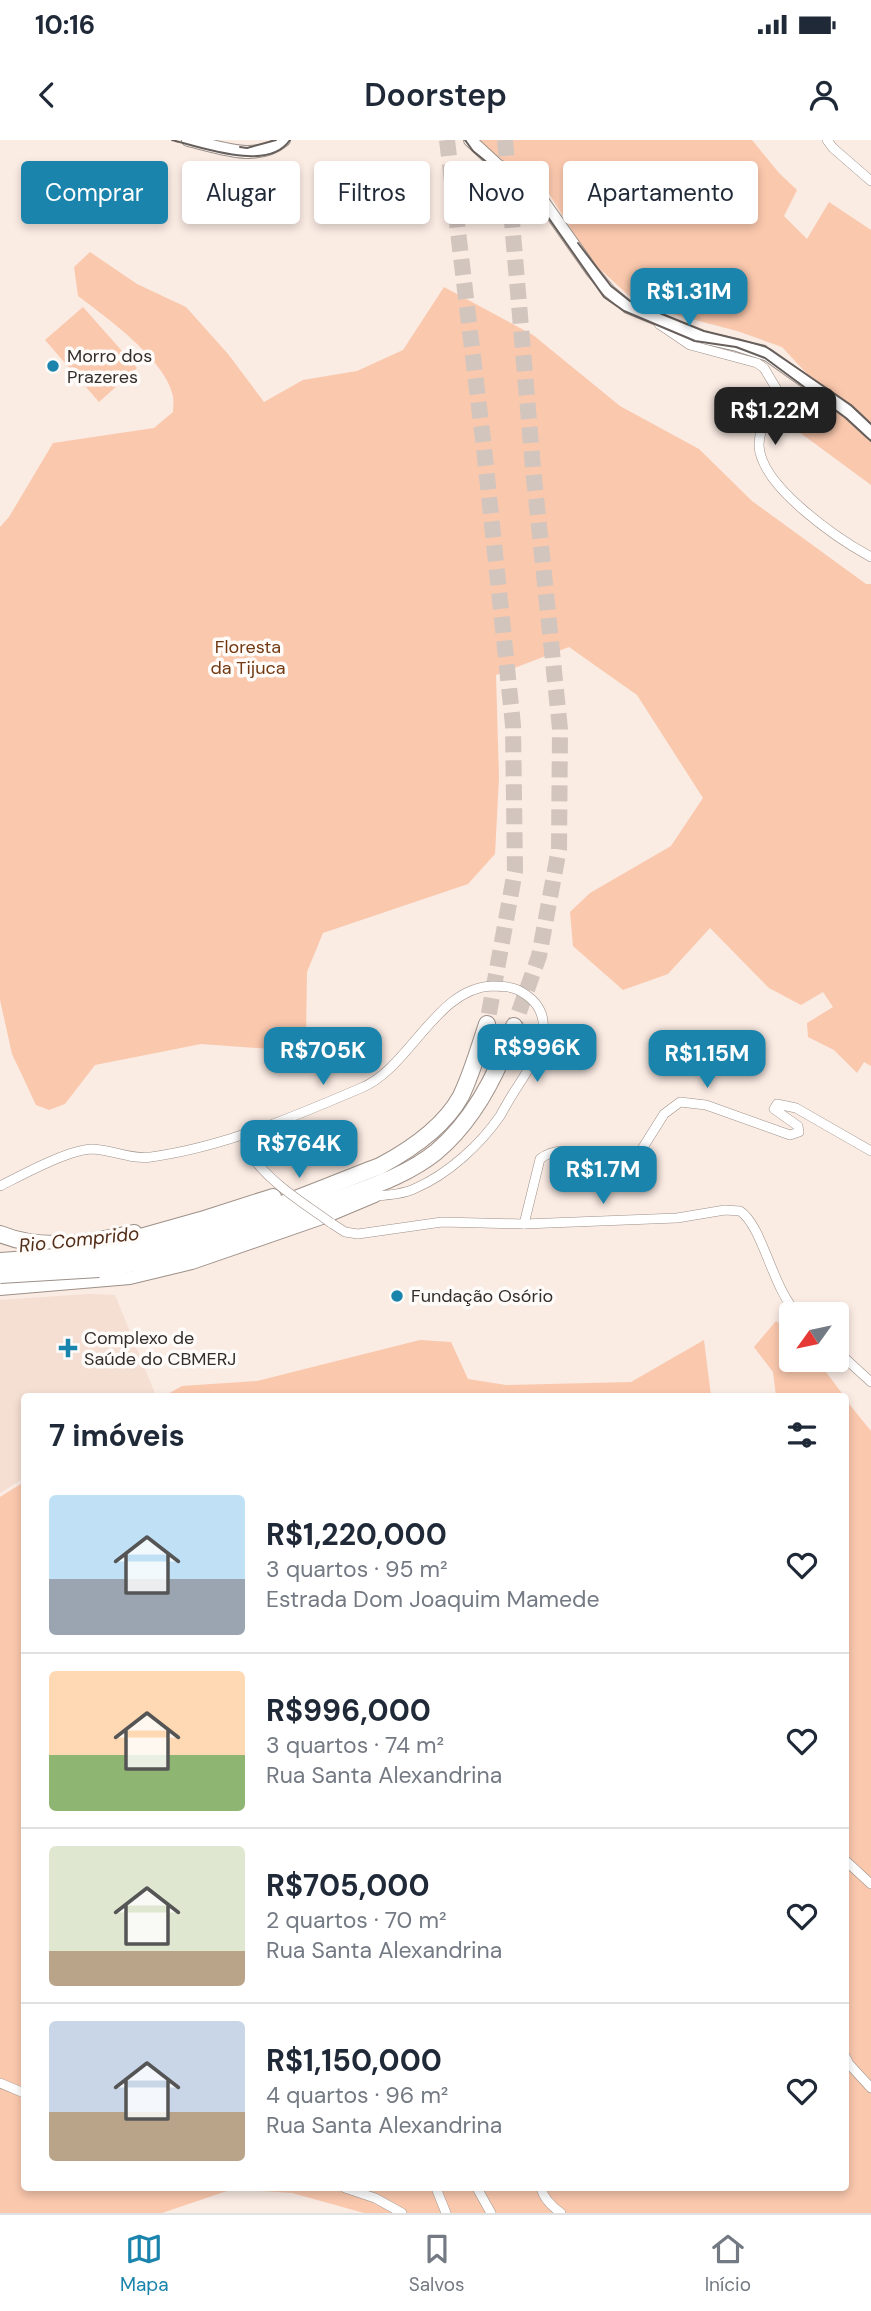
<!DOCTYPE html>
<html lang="pt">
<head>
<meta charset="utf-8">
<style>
	:root { --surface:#fff; --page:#f2f2f3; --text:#1f2937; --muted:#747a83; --line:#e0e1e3; --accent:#1a84ac }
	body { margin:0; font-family:"DM Sans",sans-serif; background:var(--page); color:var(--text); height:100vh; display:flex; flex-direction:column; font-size:26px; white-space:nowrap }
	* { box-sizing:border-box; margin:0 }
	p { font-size:23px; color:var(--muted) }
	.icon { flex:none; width:38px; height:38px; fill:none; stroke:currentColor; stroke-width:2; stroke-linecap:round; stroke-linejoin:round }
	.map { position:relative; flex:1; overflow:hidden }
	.side { position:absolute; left:21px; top:1253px; width:828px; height:798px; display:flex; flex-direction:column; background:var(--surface); border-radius:7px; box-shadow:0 4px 10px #0003 }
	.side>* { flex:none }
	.top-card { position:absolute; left:21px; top:21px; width:830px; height:63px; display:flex; gap:14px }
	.needle { width:46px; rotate:237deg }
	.buttons { position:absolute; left:779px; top:1162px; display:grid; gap:14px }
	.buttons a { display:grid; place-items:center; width:70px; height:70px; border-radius:7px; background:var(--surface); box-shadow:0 4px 10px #0003; font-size:35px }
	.price { position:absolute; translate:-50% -60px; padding:0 16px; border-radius:14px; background:var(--accent); color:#fff; font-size:23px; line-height:46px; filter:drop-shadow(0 2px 4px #0008) }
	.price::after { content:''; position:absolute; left:50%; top:42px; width:21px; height:16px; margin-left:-10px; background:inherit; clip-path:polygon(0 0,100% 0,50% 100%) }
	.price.on { background:#222; color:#fff }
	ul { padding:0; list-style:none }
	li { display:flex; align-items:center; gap:21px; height:175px; padding:0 28px }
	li+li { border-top:2px solid var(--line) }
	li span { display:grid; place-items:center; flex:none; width:196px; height:140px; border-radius:7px; color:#555 }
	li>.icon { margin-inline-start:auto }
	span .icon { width:84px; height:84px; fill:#fffc; stroke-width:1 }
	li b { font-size:30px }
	h2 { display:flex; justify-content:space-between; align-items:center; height:84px; padding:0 28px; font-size:30px }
	.chip { padding:0 24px; border-radius:7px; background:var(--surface); box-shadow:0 4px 10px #0003; font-size:24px; line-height:63px }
	.chip.on { background:var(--accent); color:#fff }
	.status { display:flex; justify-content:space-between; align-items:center; height:49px; padding:0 35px; background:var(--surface); direction:ltr }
	.status svg { height:19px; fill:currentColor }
	header { display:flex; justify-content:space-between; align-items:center; height:91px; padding:0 28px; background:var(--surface); font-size:32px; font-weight:600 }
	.tab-bar { display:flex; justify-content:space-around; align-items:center; height:98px; border-top:2px solid var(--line); background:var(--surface); font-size:19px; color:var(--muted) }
	.tab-bar a { display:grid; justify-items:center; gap:4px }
	.tab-bar .on { color:var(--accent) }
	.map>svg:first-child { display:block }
	.built { fill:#f5ded2 }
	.green { fill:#fac8ad }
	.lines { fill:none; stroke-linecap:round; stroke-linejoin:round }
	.highway-tunnel { stroke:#d2c5be; stroke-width:16; stroke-dasharray:16 8; stroke-linecap:butt }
	.street-casing { stroke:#9d9088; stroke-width:10 }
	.secondary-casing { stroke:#9d9088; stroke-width:14 }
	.highway-casing { stroke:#9d9088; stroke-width:18 }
	.street { stroke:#fff; stroke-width:9 }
	.secondary { stroke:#fff; stroke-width:12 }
	.highway { stroke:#fff; stroke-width:16 }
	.tram { stroke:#675f5b; stroke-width:2 }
	.street-bridge-casing { stroke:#9d9088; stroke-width:10; stroke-linecap:butt }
	.highway-bridge-casing { stroke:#9d9088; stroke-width:18; stroke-linecap:butt }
	.street-bridge { stroke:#fff; stroke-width:9 }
	.highway-bridge { stroke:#fff; stroke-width:16 }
	.poi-dot { fill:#1a84ac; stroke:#fefbf9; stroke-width:2.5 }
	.labels { text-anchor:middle; stroke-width:7; stroke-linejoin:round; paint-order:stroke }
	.poi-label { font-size:18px; fill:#342e2b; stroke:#fefbf9; text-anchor:start }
	.park-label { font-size:18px; fill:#723811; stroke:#fefbf9 }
	.water-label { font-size:19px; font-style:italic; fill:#512c16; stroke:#fefbf9 }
</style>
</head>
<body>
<div class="status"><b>10:16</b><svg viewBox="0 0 49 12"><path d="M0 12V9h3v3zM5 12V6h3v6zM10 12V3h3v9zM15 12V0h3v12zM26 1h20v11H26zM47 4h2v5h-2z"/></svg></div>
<header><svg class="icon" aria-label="back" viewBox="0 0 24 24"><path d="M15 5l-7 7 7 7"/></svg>Doorstep<svg class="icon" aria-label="person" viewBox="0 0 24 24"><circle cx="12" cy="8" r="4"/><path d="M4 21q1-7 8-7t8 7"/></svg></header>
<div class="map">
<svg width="871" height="2073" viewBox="0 0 871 2073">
	<rect width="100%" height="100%" fill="#faebe3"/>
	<path class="built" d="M 88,1154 L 115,1155 L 156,1256 L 24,1256 L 24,1338 L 0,1353 L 0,1160 Z"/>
	<g class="green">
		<path d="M 479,0 L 752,0 L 779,33 L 797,50 L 784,76 L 807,99 L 829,62 L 871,90 L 871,345 L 791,286 L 810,237 L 782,207 L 737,191 L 639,165 L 590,120 L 545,47 L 486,11 Z"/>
		<path d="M 90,112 L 137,144 L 186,167 L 228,214 L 264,262 L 303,240 L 357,231 L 403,210 L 444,147 L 533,195 L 620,266 L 699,309 L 752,361 L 866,444 L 871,444 L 871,926 L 864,922 L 857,933 L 834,910 L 808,897 L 807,883 L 833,867 L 823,852 L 801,865 L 769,848 L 710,788 L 668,834 L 623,850 L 573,806 L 570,772 L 590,753 L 671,706 L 703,658 L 637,555 L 569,507 L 496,535 L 499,638 L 495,714 L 468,744 L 323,793 L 307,832 L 306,898 L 284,910 L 201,904 L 95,925 L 65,964 L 49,970 L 36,965 L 12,914 L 0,860 L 0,387 L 9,377 L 53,303 L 154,288 L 173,272 C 173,267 174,261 173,256 C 166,220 106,177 78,156 L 74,127 Z"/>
		<path d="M 83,167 L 137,228 L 99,262 L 45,200 Z"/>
		<path d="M 776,1181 L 791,1192 L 791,1220 L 817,1220 L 844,1256 L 776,1256 L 773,1232 L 754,1207 Z"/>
		<path d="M 420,1200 L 451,1202 L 468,1239 L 506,1245 L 631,1242 L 704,1200 L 711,1256 L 164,1256 L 182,1246 L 257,1241 Z"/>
		<path d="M 845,1259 L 871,1291 L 871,2073 L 364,2073 L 292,2053 L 233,2049 L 162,2073 L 0,2073 L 0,1357 L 24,1342 L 24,2048 L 845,2048 Z"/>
	</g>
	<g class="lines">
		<g class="highway-tunnel">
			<path d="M 447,0 L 484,308 L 513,585 L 515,731 L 487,884"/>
			<path d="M 505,0 L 533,328 L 560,589 L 559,709 L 539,816 L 514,886"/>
		</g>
		<defs>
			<g id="street">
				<path d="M 827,0 L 833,8 L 871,41"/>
				<path d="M 659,184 L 690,205 L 757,223 L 764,228 L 776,248 C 772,267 759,286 759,305 C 760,346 838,399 871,417"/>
				<path d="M 0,1046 C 22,1035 69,1009 93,1009 C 112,1010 132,1020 151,1017 C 224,1007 293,977 361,948 C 410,928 436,848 492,846 C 500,846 510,846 518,850 C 565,874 536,918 516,949 C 510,958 505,967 500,976 C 480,1005 448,1034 416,1048 C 404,1054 389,1055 375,1056"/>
				<path d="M 331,1083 L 345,1092 L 358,1094 L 442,1082 L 524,1084 L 677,1078 L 725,1070 L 740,1071 C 763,1086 773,1151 798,1174"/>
				<path d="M 524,1084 L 540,1019 C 568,997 605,1029 637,1017 L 664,974 L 680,962 L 706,965 L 790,995 L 799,992 L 798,986 L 774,969 L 777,964 L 796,968 L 871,1011"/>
				<path d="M 836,1210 L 871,1242"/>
				<path d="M 845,1720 L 871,1744"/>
				<path d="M 845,1916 L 849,1924 L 871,1948"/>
				<path d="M 0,1943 L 24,1953"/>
				<path d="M 345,2048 L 375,2058 L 402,2073"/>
				<path d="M 436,2048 L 446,2073"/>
				<path d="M 477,2048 L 491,2073"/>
				<path d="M 541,2048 C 544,2059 551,2066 561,2073"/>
			</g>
			<g id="secondary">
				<path d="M 188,0 C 219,7 257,23 284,0"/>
				<path d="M 470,0 L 497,25 L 523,40 L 542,60 L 592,131 L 609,151 L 628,167 L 701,197 L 737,205 L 768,215 L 848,272 L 871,293"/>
				<path d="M 0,1149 L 130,1138 L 192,1123 L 325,1077 L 375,1056"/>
			</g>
			<g id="highway">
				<path d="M 0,1094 C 41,1111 92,1103 134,1093"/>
				<path d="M 123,1102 L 201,1080 L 273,1057"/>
				<path d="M 98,1114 C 197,1103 288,1061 380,1026 C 410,1010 444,987 461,956 C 472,933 479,908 487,884"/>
				<path d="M 99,1129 C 183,1118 252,1091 330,1062 C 366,1048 405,1037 436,1012 C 475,979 498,933 514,886"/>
			</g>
		</defs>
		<use href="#street" class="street-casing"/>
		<use href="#secondary" class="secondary-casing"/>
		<use href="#highway" class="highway-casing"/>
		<use href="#street" class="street"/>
		<use href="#secondary" class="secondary"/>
		<use href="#highway" class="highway"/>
		<g class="tram">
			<path d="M 172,0 C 203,8 269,32 290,0"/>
			<path d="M 465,0 L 473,11 L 495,29 L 519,43 L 538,63 L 604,157 L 624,171 L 695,201 L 736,207 L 765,218 L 846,278 L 871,301"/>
			<path d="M 240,7 L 247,8 L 276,0"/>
			<path d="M 578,103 L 611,146 L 630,161 L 704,191 L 765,206 L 851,265 L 871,284"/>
		</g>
		<defs>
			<path id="street-bridge" d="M 250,1014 C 270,1043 302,1062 331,1083"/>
			<g id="highway-bridge">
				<path d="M 0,1121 L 98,1114"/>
				<path d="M 0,1135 L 99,1129"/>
			</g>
		</defs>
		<use href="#street-bridge" class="street-bridge-casing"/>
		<use href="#highway-bridge" class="highway-bridge-casing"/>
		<use href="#street-bridge" class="street-bridge"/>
		<use href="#highway-bridge" class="highway-bridge"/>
	</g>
	<g class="poi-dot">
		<circle cx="53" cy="226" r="7"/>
		<circle cx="397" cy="1156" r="7"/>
		<path d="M64.5 1197.5h7v7h7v7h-7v7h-7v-7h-7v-7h7z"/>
	</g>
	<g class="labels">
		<g class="poi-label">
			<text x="67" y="222">Morro dos<tspan x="67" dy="21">Prazeres</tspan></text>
			<text x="411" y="1162">Fundação Osório</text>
			<text x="84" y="1204">Complexo de<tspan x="84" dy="21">Saúde do CBMERJ</tspan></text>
		</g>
		<g class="park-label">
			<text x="248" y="513">Floresta<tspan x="248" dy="21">da Tijuca</tspan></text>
		</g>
		<g class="water-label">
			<text transform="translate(79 1099) rotate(-6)" y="7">Rio Comprido</text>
		</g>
	</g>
</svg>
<div class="buttons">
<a><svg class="needle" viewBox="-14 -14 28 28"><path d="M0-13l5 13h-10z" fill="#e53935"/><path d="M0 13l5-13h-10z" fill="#747a83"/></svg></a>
</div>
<b class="price" style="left:689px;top:188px">R$1.31M</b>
<b class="price on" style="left:775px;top:307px">R$1.22M</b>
<b class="price" style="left:537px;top:944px">R$996K</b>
<b class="price" style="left:323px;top:947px">R$705K</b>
<b class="price" style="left:707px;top:950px">R$1.15M</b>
<b class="price" style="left:299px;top:1040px">R$764K</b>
<b class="price" style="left:603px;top:1066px">R$1.7M</b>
<div class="top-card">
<a class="chip on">Comprar</a>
<a class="chip">Alugar</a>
<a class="chip">Filtros</a>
<a class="chip">Novo</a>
<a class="chip">Apartamento</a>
</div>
<section class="side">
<h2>7 imóveis<svg class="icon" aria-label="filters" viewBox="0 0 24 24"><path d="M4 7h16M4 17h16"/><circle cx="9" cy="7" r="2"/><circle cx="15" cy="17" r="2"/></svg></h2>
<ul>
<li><span style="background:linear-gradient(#bfe0f5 60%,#9aa5b1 0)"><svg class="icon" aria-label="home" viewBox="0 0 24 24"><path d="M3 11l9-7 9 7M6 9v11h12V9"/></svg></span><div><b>R$1,220,000</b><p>3 quartos · 95 m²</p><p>Estrada Dom Joaquim Mamede</p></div><svg class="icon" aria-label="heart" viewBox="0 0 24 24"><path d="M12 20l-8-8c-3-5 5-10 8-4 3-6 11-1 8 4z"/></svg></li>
<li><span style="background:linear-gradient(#ffd9b3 60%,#8fb573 0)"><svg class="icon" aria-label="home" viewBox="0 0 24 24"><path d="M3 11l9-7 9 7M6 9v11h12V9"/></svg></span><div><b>R$996,000</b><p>3 quartos · 74 m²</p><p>Rua Santa Alexandrina</p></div><svg class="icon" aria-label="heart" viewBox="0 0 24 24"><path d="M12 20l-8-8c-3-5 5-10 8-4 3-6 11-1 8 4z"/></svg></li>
<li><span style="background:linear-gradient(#dfe7d0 75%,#b9a48a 0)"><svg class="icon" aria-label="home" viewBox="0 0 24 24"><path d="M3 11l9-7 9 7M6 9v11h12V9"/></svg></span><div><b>R$705,000</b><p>2 quartos · 70 m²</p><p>Rua Santa Alexandrina</p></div><svg class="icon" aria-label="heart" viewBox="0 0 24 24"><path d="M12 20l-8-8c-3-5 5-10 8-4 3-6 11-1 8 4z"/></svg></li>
<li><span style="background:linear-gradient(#c9d6e8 65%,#b9a48a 0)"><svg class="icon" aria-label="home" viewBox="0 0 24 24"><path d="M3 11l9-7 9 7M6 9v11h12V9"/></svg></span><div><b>R$1,150,000</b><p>4 quartos · 96 m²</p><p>Rua Santa Alexandrina</p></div><svg class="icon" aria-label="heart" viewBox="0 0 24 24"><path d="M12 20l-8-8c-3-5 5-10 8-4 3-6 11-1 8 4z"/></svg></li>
</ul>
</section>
</div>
<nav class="tab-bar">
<a class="on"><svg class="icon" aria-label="map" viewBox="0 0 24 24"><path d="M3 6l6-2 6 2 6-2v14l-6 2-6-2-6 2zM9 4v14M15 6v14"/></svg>Mapa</a>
<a><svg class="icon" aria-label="saved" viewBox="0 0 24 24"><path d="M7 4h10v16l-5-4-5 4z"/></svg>Salvos</a>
<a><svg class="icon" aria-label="home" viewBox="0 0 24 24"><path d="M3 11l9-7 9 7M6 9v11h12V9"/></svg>Início</a>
</nav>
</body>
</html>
